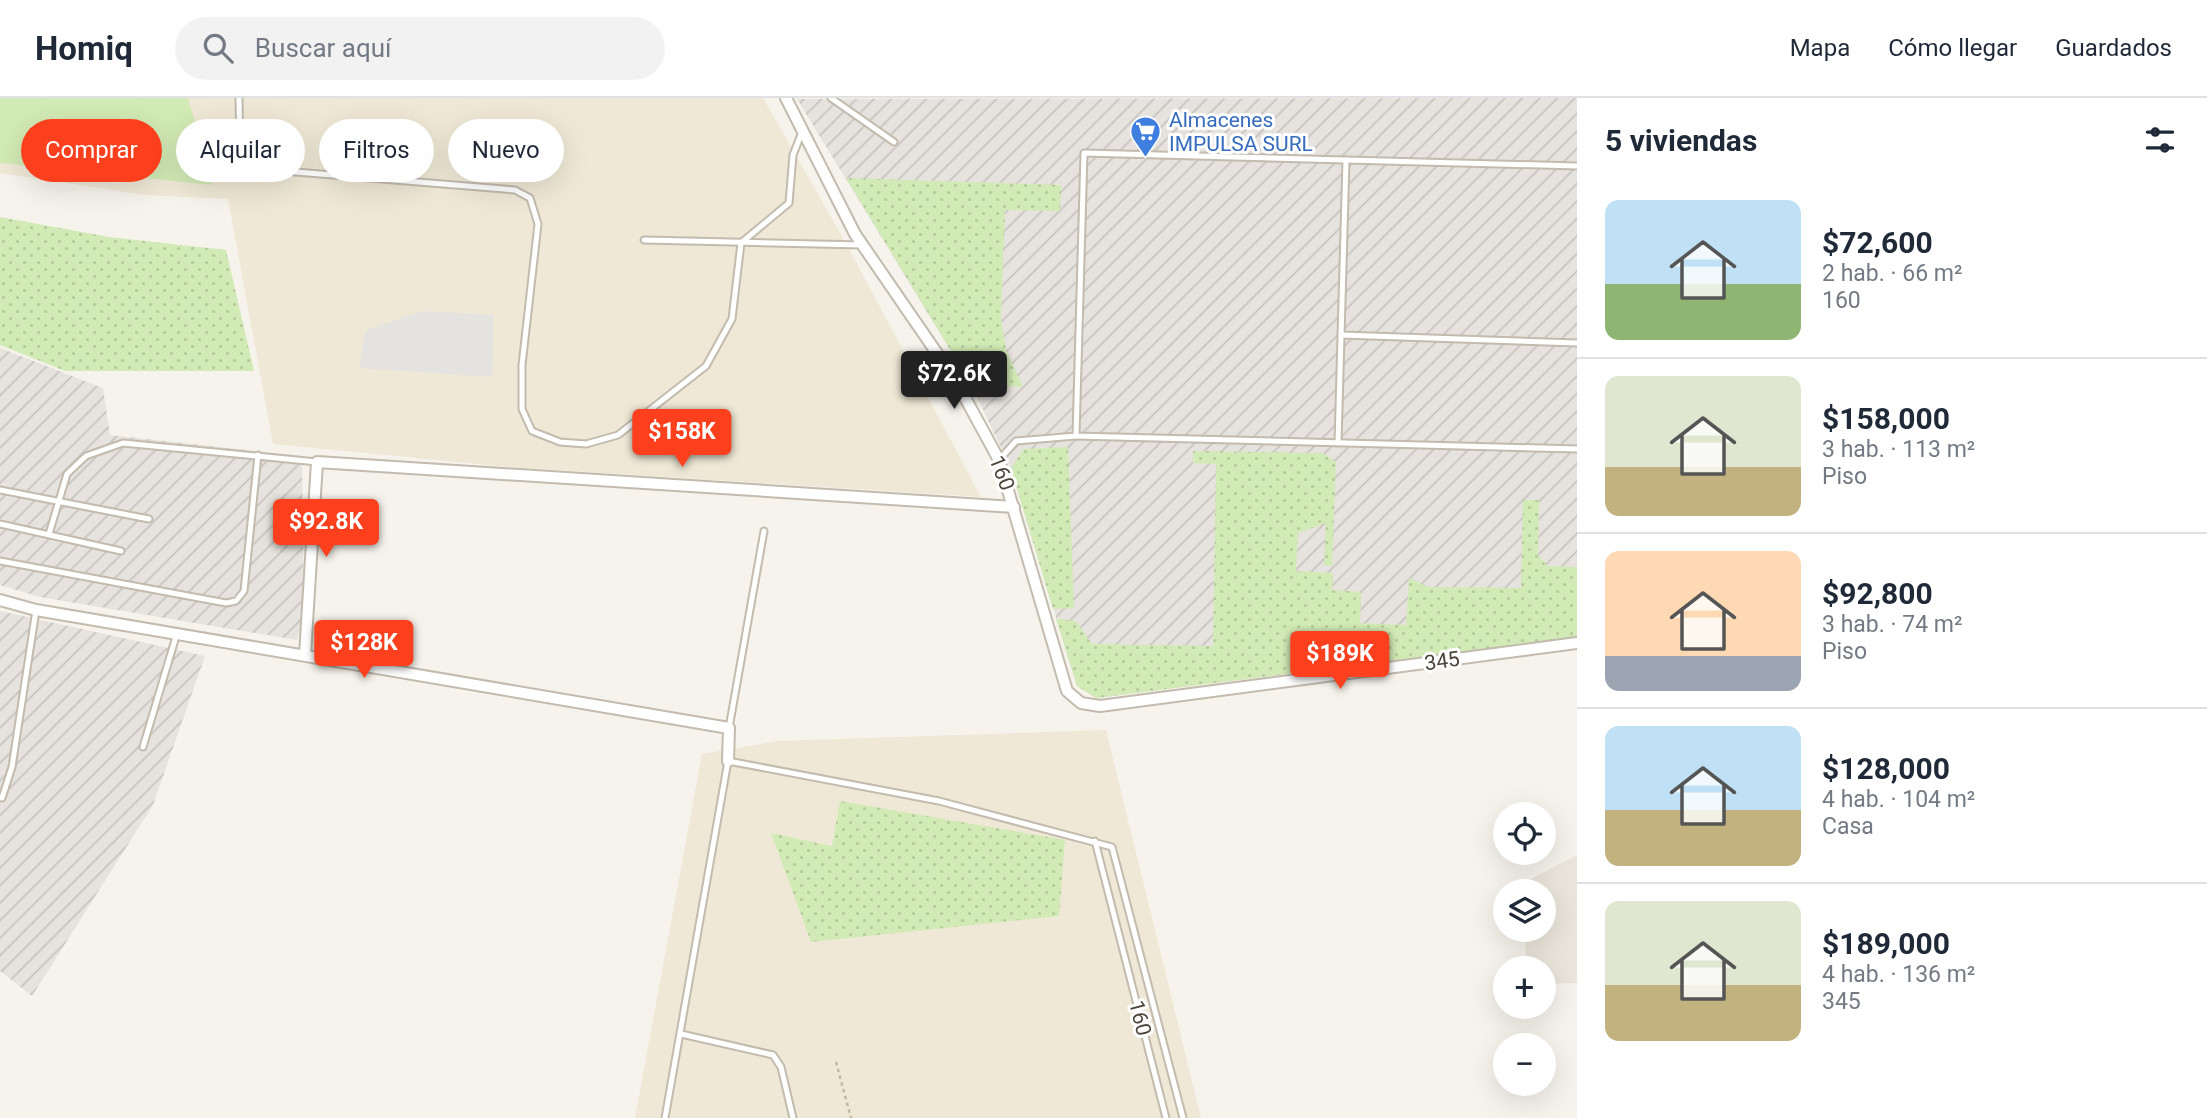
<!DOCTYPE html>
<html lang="es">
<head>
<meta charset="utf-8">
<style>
	:root { --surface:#fff; --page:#f2f2f3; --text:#1f2937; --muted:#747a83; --line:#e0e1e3; --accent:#fc3f1d }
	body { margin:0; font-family:Roboto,sans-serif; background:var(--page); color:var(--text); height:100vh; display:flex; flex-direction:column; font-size:26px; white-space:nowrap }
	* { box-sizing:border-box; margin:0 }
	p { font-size:23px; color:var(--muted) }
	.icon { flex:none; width:38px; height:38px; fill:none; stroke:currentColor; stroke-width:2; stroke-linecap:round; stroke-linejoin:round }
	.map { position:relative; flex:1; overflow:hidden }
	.sheet { display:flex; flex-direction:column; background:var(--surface); width:630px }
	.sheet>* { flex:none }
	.top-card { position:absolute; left:21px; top:21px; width:665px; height:63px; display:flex; gap:14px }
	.tools { position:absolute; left:1493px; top:704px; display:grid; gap:14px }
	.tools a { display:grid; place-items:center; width:63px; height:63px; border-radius:50%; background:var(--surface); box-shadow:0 7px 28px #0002; font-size:35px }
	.price { position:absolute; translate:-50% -60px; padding:0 16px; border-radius:7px; background:var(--accent); color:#fff; font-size:23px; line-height:46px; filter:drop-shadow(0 2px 4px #0008) }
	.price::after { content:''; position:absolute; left:50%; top:42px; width:21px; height:16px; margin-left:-10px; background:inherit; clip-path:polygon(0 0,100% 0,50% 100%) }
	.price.active { background:#222; color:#fff }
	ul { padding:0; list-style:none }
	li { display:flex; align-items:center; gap:21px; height:175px; padding:0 28px }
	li+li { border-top:2px solid var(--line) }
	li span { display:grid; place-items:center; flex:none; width:196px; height:140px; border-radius:14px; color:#555 }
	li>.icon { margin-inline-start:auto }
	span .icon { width:84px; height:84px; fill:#fffc; stroke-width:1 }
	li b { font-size:30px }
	h2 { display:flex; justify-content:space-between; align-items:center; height:84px; padding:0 28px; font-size:30px }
	.chip { padding:0 24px; border-radius:32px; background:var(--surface); box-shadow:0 7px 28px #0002; font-size:24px; line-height:63px }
	.chip.active { background:var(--accent); color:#fff }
	header { display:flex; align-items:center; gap:42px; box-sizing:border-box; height:98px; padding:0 35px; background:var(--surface); border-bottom:2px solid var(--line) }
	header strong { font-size:33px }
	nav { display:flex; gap:38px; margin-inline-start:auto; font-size:24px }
	.search { width:490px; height:63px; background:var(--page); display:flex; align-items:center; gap:18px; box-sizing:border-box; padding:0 24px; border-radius:38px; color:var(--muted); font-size:26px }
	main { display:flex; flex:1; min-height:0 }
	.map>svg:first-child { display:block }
	.residential { fill:#eae5da }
	.industrial { fill:url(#industrial-furrows) }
	.education { fill:#efe8d6 }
	.grass { fill:url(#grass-dots) }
	.pitch { fill:#d2eab5 }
	.parking { fill:#e5e3e0 }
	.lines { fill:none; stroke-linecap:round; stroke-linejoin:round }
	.service-casing { stroke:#c2bbae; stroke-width:9 }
	.minor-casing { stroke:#c2bbae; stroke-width:14 }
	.path { stroke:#c4b79f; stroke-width:2.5; stroke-dasharray:3.5 3.5; stroke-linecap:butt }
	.service { stroke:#fff; stroke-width:5 }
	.minor { stroke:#fff; stroke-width:10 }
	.labels { text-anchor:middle; stroke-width:6; stroke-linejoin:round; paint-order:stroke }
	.shop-label { font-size:21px; fill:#366cbe; stroke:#fff; text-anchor:start }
	.street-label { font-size:21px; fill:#4b4439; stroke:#fff }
</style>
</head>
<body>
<header>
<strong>Homiq</strong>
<div class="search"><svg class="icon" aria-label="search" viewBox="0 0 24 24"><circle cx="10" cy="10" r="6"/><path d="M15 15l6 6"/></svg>Buscar aquí</div>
<nav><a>Mapa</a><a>Cómo llegar</a><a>Guardados</a></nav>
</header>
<main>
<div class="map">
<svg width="1577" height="1020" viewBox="0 0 1577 1020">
	<defs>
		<pattern id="industrial-furrows" width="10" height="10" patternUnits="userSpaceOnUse" patternTransform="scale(1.75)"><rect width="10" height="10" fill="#e6e2dd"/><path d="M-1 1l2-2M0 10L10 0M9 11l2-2" fill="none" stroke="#c7c3be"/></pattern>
		<pattern id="grass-dots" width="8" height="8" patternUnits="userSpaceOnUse" patternTransform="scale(1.75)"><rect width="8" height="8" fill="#d2eab5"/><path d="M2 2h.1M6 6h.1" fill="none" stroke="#b6ca9c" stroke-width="1.8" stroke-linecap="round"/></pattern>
	</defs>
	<rect width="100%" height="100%" fill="#f6f3ec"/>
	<path class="residential" d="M 1577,757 L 1577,885 L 1544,886 L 1544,870 L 1528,870 L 1523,831 L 1544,831 L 1544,793 L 1518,793 L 1517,788 Z"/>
	<g class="industrial">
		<path d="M 1577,0 L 1577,539 L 1096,600 L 1077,588 L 1011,371 L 971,286 L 797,1 Z"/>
		<path d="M 0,250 L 103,290 L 110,337 L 302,358 L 304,515 L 297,542 L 40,499 L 0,487 Z"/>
		<path d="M 0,513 L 205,558 L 153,707 L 32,898 L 0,873 Z"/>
	</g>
	<g class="education">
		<path d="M 0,0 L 763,0 L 847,147 L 981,399 L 508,369 L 273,346 L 228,101 L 145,97 L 0,75 Z"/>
		<path d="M 1106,632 L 1201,1020 L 635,1020 L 702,656 L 778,643 Z"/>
	</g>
	<g class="grass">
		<path d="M 846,80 L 1061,87 L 1060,113 L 1005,112 L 1001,220 L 1006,252 L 1023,289 L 971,286 Z"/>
		<path d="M 0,119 L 109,139 L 226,152 L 254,273 L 65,273 L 0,247 Z"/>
		<path d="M 1068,349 L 1074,510 L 1053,511 L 1011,371 L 1023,351 Z"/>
		<path d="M 1193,353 L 1323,355 L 1336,364 L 1332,468 L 1324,467 L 1326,425 L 1298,435 L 1296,473 L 1333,475 L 1332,492 L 1361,494 L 1360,525 L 1406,527 L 1409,480 L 1428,489 L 1521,490 L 1523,402 L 1539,402 L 1538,457 L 1548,468 L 1577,469 L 1577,539 L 1096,600 L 1077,588 L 1056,521 L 1076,523 L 1092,546 L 1213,548 L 1216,366 L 1193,365 Z"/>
		<path d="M 840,703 L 1065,742 L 1059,818 L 811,844 L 771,735 L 832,748 Z"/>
	</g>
	<path class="pitch" d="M 0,0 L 188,0 L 213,87 L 0,65 Z"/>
	<path class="parking" d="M 422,213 L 494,217 L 492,279 L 359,270 L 365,233 Z"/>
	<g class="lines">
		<defs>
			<g id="service">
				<path d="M 239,0 L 240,53 L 259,71 L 515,92 L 530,100 L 538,126 L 522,267 L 522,311 L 532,333 L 560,344 L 586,346 L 618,337 L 706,268 L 732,221 L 741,145 L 789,105 L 793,57 L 802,34"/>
				<path d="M 831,0 L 894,44"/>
				<path d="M 1577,68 L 1084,55 L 1076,338 L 1577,351"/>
				<path d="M 644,142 L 862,147"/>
				<path d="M 1341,237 L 1577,245"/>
				<path d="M 1338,345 L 1346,62"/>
				<path d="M 999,362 L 1016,343 L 1076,338"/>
				<path d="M 0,392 L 149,421"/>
				<path d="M 0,426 L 121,453"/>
				<path d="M 49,436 L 67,376 L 86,358 L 123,345 L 317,364"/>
				<path d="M 0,463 L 226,505 L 236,503 L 244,493 L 258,357"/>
				<path d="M 729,630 L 764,433"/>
				<path d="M 143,649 L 177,535"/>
				<path d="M 2,700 L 12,669 L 36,512"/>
				<path d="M 1095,743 L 1166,1020"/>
				<path d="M 681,936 L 773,957 L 781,969 L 793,1020"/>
				<path d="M 665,1020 L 728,663 L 939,703 L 1112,749 L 1183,1020"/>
			</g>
			<g id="minor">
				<path d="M 786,0 L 855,136 L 956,283 L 999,362 L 1067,593 L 1081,605 L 1100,608 L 1577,545"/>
				<path d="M 0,502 L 36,512 L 729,630 L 728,663"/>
				<path d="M 305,557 L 317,364 L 1014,409"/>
			</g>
		</defs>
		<use href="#service" class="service-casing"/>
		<use href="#minor" class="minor-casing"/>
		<path class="path" d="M 836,964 L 851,1020"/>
		<use href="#service" class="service"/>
		<use href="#minor" class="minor"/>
	</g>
	<defs>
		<symbol id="supermarket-pin" viewBox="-11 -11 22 30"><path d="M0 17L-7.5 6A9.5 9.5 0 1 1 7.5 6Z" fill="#3f7fe0" stroke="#fff"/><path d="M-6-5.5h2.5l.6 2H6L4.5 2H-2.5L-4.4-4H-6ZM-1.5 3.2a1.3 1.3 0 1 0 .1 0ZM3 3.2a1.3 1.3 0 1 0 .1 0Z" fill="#fff"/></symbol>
	</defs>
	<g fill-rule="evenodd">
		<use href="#supermarket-pin" x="1128" y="16" width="35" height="47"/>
	</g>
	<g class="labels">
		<g class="shop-label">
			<text x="1169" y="29">Almacenes<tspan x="1169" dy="24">IMPULSA SURL</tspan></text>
		</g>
		<g class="street-label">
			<text transform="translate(1002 375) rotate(69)" y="7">160</text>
			<text transform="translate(1442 563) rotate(-8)" y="7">345</text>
			<text transform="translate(1140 920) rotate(76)" y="7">160</text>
		</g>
	</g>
</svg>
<div class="tools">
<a><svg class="icon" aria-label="locate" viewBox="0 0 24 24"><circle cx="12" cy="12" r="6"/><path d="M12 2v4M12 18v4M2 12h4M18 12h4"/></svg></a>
<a><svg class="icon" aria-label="layers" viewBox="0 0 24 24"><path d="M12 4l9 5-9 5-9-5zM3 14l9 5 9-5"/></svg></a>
<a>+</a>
<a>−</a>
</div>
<b class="price active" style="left:954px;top:313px">$72.6K</b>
<b class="price" style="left:682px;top:371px">$158K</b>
<b class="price" style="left:326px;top:461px">$92.8K</b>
<b class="price" style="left:364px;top:582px">$128K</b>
<b class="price" style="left:1340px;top:593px">$189K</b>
<div class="top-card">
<a class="chip active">Comprar</a>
<a class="chip">Alquilar</a>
<a class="chip">Filtros</a>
<a class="chip">Nuevo</a>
</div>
</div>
<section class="sheet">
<h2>5 viviendas<svg class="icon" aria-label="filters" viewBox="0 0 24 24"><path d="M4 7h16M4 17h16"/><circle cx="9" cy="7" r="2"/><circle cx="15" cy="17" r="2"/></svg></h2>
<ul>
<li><span style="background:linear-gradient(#bfe0f5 60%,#8fb573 0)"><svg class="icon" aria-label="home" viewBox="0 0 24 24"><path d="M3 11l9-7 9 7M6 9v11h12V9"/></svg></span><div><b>$72,600</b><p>2 hab. · 66 m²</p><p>160</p></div></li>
<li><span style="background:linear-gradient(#dfe7d0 65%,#c2b280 0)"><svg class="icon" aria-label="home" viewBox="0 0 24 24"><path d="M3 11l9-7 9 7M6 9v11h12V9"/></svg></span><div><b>$158,000</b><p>3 hab. · 113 m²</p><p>Piso</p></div></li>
<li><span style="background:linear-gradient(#ffd9b3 75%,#9aa5b1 0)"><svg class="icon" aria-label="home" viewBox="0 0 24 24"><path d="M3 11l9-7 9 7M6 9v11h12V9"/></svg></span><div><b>$92,800</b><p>3 hab. · 74 m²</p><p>Piso</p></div></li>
<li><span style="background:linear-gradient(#bfe0f5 60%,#c2b280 0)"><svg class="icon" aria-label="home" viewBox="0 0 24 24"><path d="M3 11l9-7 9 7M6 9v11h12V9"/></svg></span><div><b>$128,000</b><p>4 hab. · 104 m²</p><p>Casa</p></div></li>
<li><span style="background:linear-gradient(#dfe7d0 60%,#c2b280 0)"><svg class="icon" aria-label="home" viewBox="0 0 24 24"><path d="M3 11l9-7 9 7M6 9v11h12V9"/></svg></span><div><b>$189,000</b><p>4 hab. · 136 m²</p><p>345</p></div></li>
</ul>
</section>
</main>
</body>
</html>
